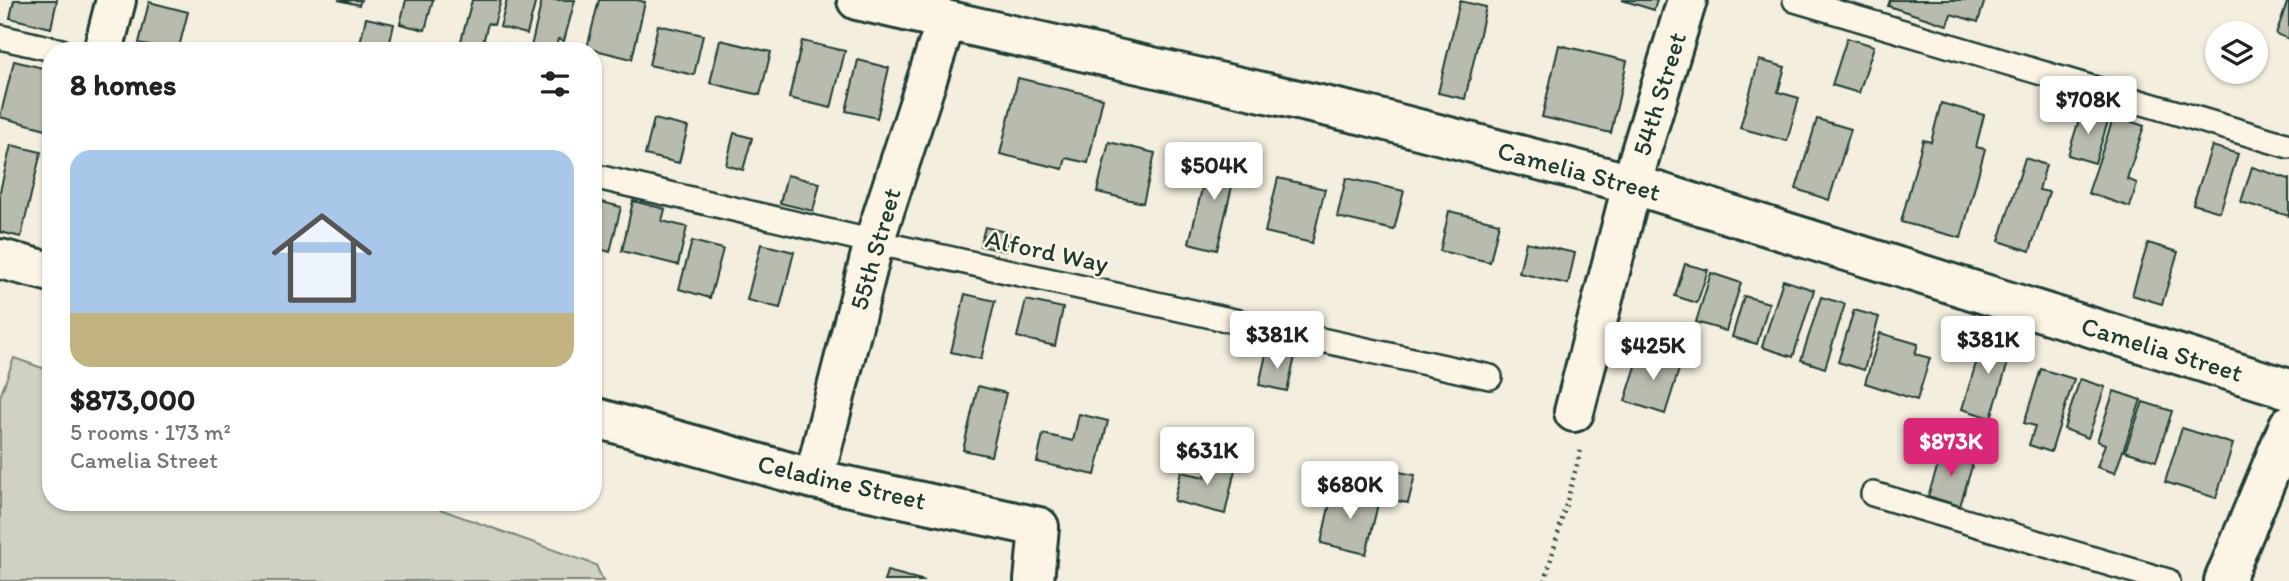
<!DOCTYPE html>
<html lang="en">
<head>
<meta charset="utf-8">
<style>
	:root { --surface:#fff; --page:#f6f6f6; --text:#222; --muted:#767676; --accent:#db2777 }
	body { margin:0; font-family:Itim,sans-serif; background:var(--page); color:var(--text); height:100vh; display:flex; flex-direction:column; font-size:26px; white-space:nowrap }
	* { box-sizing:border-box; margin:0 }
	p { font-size:23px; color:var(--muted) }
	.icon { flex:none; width:38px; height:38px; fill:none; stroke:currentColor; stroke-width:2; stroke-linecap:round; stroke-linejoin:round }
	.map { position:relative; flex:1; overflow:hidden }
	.sheet { position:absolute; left:42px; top:42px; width:560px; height:469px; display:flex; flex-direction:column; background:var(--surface); border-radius:28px; box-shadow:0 2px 5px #0004 }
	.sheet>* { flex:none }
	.fabs { position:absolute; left:2205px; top:21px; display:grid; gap:14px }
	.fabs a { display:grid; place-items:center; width:63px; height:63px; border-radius:50%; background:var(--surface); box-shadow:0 2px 5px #0004; font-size:35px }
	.price { position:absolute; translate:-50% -60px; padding:0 16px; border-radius:7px; background:#fff; color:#222; font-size:23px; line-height:46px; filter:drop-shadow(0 2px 4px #0008) }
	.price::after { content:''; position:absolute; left:50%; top:42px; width:21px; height:16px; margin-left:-10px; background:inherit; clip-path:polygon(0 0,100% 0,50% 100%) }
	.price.current { background:var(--accent); color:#fff }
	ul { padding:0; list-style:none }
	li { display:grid; align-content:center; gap:14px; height:371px; padding:0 28px }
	li span { display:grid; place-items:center; height:217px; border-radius:21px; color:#555 }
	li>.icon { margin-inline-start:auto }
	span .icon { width:126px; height:126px; fill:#fffc; stroke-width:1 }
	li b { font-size:30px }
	h2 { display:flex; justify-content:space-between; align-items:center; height:84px; padding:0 28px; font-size:30px }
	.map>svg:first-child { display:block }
	.green { fill:#d0d1c2; stroke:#78877b; stroke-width:2 }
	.building { fill:#b8bcae; stroke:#1f3d34; stroke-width:2 }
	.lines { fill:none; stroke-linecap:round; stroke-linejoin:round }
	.lane-casing { stroke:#1f3d34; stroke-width:28 }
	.street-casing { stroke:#1f3d34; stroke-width:44 }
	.path { stroke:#1f3d34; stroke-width:4.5; stroke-dasharray:2 5; stroke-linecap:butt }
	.lane { stroke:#fcf5e5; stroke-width:23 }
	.street { stroke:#fcf5e5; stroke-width:38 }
	.labels { text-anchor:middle; stroke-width:5; stroke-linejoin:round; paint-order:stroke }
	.street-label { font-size:26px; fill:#1f3d34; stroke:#fcf5e5 }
</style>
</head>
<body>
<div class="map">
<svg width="2289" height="581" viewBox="0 0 2289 581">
	<rect width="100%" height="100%" fill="#f3eede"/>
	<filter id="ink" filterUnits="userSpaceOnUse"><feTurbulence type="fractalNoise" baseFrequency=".0143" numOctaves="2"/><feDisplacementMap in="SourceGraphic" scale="14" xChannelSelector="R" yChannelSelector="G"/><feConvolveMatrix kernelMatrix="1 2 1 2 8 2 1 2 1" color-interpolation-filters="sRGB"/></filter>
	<g filter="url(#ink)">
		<path class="green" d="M 14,358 L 51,371 L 51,502 L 420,502 L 596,565 L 603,581 L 0,581 L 0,397 Z"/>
		<g class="building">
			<path d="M 14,0 L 57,0 L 51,28 L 10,18 Z"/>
			<path d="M 338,0 L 361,0 L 359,5 Z"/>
			<path d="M 406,0 L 433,0 L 425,30 L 400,24 Z"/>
			<path d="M 472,0 L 501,0 L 494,25 L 488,23 L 482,47 L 461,41 Z"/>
			<path d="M 507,0 L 536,0 L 527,34 L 500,27 Z"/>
			<path d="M 542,0 L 575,0 L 564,41 L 558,39 L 555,51 L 530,51 Z"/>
			<path d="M 599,0 L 637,0 L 645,2 L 632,59 L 587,48 Z"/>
			<path d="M 1622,0 L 1657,0 L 1654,10 Z"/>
			<path d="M 1890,0 L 1985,0 L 1978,22 L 1951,14 L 1947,25 L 1888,6 Z"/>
			<path d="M 2288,0 L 2289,0 L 2289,39 L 2276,34 Z"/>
			<path d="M 1460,1 L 1486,7 L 1465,99 L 1438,93 Z"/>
			<path d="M 149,2 L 188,12 L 178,51 L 139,43 Z"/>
			<path d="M 366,18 L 394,24 L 388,51 L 358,51 Z"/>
			<path d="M 658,25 L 703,35 L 694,75 L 649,65 Z"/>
			<path d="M 1847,38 L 1874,46 L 1859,93 L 1832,85 Z"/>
			<path d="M 720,40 L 771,52 L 760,95 L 710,83 Z"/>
			<path d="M 802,41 L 845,51 L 831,108 L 789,98 Z"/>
			<path d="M 1559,45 L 1627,61 L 1611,133 L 1542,117 Z"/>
			<path d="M 858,60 L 889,68 L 877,118 L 846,111 Z"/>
			<path d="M 1759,60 L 1785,67 L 1778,92 L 1799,98 L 1787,141 L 1740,128 Z"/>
			<path d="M 14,61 L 51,70 L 51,110 L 46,129 L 0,117 Z"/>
			<path d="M 1018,78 L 1103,98 L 1088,163 L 1066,158 L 1063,169 L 1000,154 Z"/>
			<path d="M 1941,103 L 1984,115 L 1976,147 L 1985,149 L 1961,238 L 1901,222 L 1923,140 L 1931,142 Z"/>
			<path d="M 2082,110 L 2109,118 L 2095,163 L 2068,155 Z"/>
			<path d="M 2114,116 L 2144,126 L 2127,179 L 2137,183 L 2130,207 L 2088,193 Z"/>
			<path d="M 654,119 L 688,127 L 679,163 L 645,155 Z"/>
			<path d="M 1817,119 L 1851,129 L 1829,200 L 1796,189 Z"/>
			<path d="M 734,133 L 752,138 L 743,170 L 726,165 Z"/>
			<path d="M 1109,142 L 1155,153 L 1143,203 L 1097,192 Z"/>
			<path d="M 11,145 L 41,152 L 21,237 L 0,232 L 0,191 Z"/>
			<path d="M 2212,146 L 2238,154 L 2220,212 L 2193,204 Z"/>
			<path d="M 1210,155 L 1238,161 L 1217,250 L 1189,243 Z"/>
			<path d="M 2025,158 L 2046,165 L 2039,190 L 2049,192 L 2030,251 L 1999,241 Z"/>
			<path d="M 2252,167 L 2289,179 L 2289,216 L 2241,202 Z"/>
			<path d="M 787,175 L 820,183 L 813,211 L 780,203 Z"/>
			<path d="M 1278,178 L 1325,189 L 1312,243 L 1265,232 Z"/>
			<path d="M 1346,178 L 1404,191 L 1394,230 L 1337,217 Z"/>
			<path d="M 598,201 L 621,207 L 610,252 L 593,247 L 593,219 Z"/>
			<path d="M 633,201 L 665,209 L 662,221 L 687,227 L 678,265 L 622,251 Z"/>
			<path d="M 1449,211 L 1499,223 L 1490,262 L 1440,251 Z"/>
			<path d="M 985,227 L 1009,233 L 1005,251 L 980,246 Z"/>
			<path d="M 692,241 L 723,249 L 710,298 L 679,289 Z"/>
			<path d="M 1526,242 L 1575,253 L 1568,284 L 1519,273 Z"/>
			<path d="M 2148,243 L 2178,252 L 2162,304 L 2132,295 Z"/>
			<path d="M 761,244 L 794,252 L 780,308 L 747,300 Z"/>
			<path d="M 1685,264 L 1708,270 L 1697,303 L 1675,296 Z"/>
			<path d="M 1711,273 L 1741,283 L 1726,331 L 1696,322 Z"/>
			<path d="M 1783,280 L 1814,290 L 1793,357 L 1762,347 Z"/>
			<path d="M 965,294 L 995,301 L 981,359 L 951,352 Z"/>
			<path d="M 1744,296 L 1769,303 L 1757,344 L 1732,337 Z"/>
			<path d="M 1821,297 L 1845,304 L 1825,368 L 1801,360 Z"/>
			<path d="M 1026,300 L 1063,308 L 1055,346 L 1017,337 Z"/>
			<path d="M 1854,310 L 1879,317 L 1864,370 L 1838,362 Z"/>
			<path d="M 1880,333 L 1918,344 L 1915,354 L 1930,358 L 1917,400 L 1865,383 Z"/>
			<path d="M 1985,334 L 2014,343 L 1991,418 L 1962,409 Z"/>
			<path d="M 1267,350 L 1295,357 L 1287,391 L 1259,385 Z"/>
			<path d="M 1641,350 L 1681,363 L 1665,414 L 1625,401 Z"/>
			<path d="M 2041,369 L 2074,379 L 2051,452 L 2029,445 L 2035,426 L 2024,423 Z"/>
			<path d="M 2080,379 L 2105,387 L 2088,438 L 2064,429 Z"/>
			<path d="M 978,386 L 1006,393 L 991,456 L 963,450 Z"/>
			<path d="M 2114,391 L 2141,400 L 2115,473 L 2097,467 L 2105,444 L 2097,441 Z"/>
			<path d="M 2143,402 L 2172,411 L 2156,461 L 2125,451 Z"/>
			<path d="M 1079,414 L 1108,421 L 1095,475 L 1037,462 L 1043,434 L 1073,441 Z"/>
			<path d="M 2182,428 L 2233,444 L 2216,498 L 2165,482 Z"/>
			<path d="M 1943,450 L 1974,460 L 1960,506 L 1928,496 Z"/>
			<path d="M 1209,459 L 1236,465 L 1225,514 L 1174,501 L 1181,472 L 1205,477 Z"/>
			<path d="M 1394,471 L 1415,475 L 1408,503 L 1388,499 Z"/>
			<path d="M 1333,489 L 1379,500 L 1366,554 L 1321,543 Z"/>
			<path d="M 887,571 L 925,581 L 884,581 Z"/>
		</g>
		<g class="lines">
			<defs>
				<g id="lane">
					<path d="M 1795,0 L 2289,146"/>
					<path d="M 0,37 L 61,51"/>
					<path d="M 593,176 L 874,242 L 1490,377"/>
					<path d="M 1873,494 L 2168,581"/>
				</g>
				<g id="street">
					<path d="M 857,0 L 1364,115 L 1632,184 L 2289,389"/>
					<path d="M 103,51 L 116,0"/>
					<path d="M 0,259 L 51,272"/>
					<path d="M 1574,412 L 1639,158 L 1687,0"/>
					<path d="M 593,417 L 814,479 L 1039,527 L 1034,581"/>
					<path d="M 814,479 L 874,242 L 946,21"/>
					<path d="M 2224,581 L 2289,425"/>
				</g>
			</defs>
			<use href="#lane" class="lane-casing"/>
			<use href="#street" class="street-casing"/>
			<path class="path" d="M 1545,581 L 1581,450"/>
			<use href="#lane" class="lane"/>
			<use href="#street" class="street"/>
		</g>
	</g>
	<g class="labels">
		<g class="street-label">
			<text transform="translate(1659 94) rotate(-73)" y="9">54th Street</text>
			<text transform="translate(1579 171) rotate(15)" y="9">Camelia Street</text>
			<text transform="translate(875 249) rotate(-74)" y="9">55th Street</text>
			<text transform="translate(1047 251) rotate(12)" y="9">Alford Way</text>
			<text transform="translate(2162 349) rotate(17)" y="9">Camelia Street</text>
			<text transform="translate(842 482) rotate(13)" y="9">Celadine Street</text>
		</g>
	</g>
</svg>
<div class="fabs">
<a><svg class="icon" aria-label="layers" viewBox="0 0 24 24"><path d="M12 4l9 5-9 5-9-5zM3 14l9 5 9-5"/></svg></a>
</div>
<b class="price" style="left:2088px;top:136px">$708K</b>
<b class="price" style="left:1214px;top:202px">$504K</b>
<b class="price" style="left:1277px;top:371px">$381K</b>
<b class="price" style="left:1988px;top:376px">$381K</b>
<b class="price" style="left:1653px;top:382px">$425K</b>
<b class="price current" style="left:1951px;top:478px">$873K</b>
<b class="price" style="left:1207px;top:487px">$631K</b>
<b class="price" style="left:1350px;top:521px">$680K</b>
<section class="sheet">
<h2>8 homes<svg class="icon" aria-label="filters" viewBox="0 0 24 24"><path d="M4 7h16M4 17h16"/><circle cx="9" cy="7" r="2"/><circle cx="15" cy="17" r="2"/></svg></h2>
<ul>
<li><span style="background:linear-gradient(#a9c7e8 75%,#c2b280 0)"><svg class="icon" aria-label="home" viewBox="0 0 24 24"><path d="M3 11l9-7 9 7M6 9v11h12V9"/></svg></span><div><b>$873,000</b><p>5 rooms · 173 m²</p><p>Camelia Street</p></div></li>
</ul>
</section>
</div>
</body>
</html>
